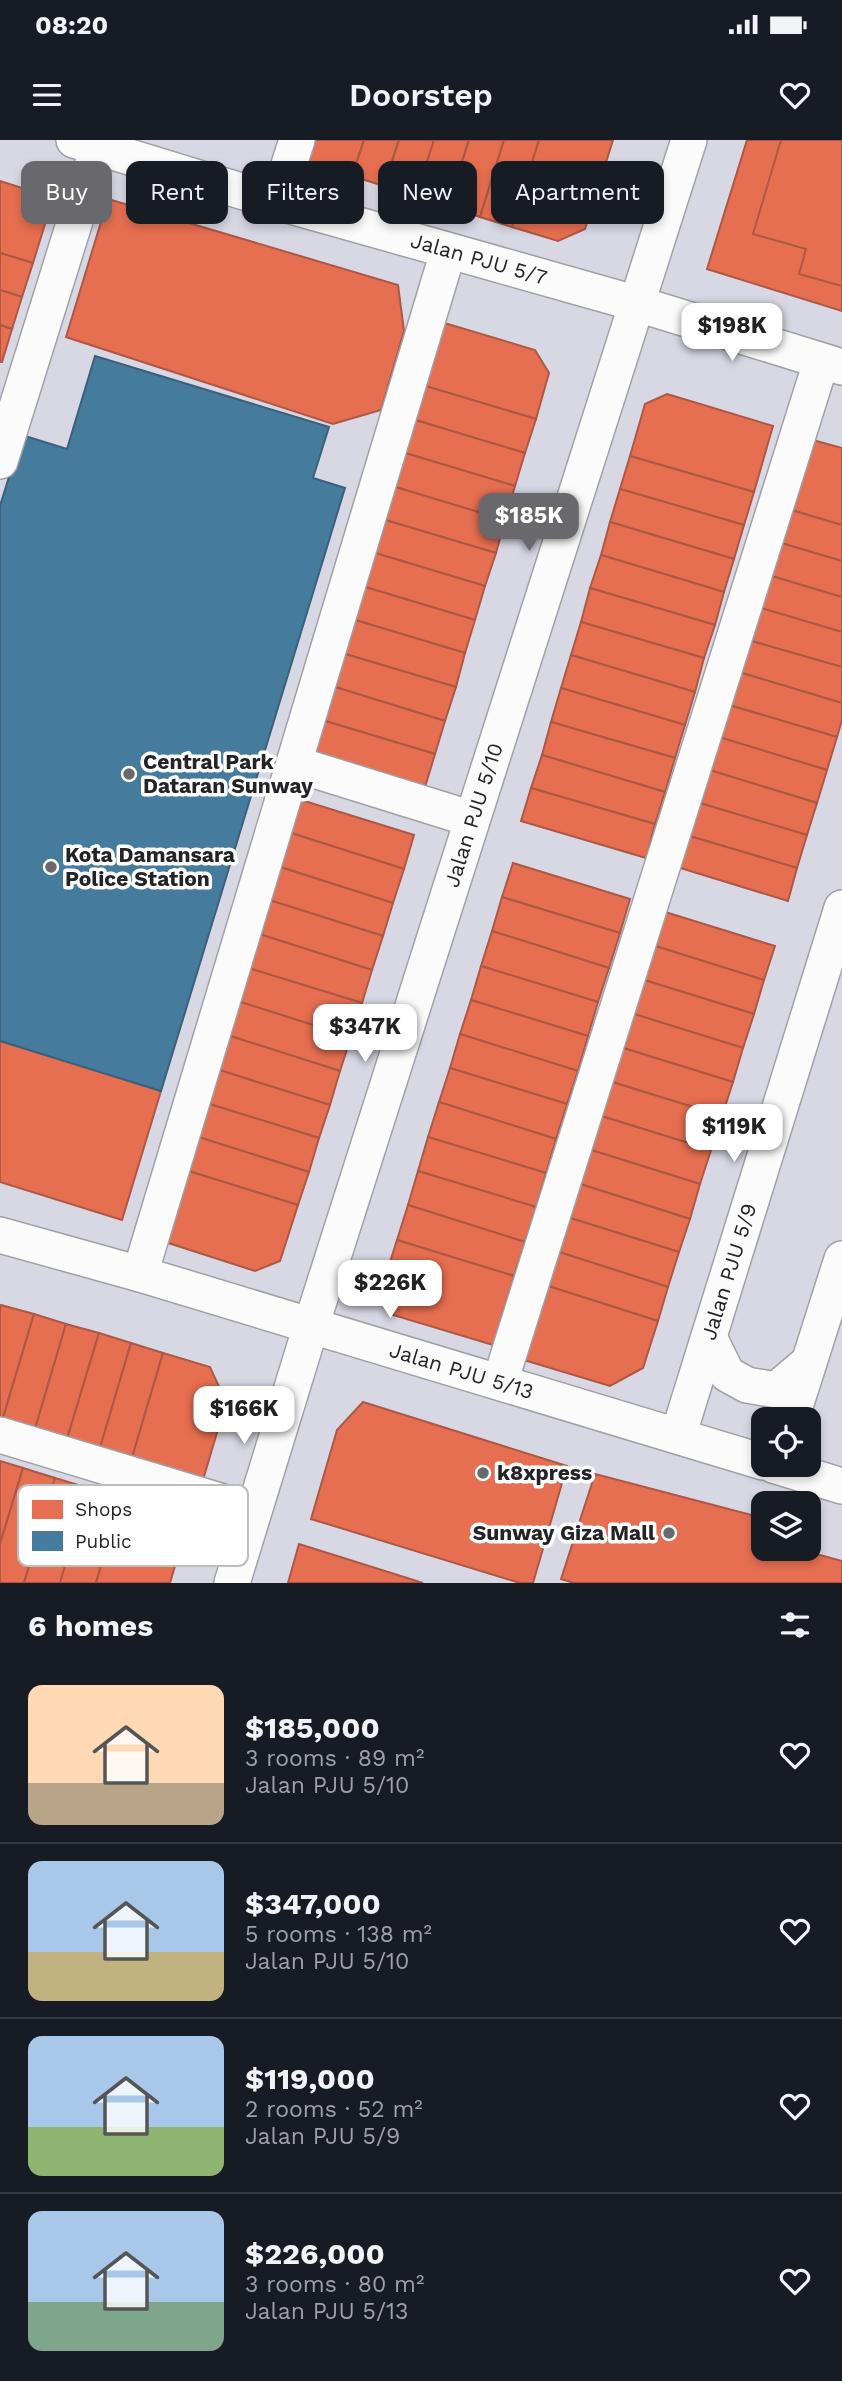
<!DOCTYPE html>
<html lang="en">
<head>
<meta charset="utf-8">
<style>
	:root { --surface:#171b24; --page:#20242c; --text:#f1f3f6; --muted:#9ea1a6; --line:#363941; --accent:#68686d }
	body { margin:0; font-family:"Work Sans",sans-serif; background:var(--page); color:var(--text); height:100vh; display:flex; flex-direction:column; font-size:26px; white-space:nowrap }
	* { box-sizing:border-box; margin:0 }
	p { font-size:23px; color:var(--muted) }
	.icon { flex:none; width:38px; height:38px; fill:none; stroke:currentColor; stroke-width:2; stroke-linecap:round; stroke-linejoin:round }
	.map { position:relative; height:1443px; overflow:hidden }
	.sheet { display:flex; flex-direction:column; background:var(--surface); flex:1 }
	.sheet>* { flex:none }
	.banner { position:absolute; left:21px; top:21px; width:802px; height:63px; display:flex; gap:14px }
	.buttons { position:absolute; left:751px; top:1267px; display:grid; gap:14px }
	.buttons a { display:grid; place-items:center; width:70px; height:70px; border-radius:14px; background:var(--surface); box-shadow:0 4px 10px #0003; font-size:35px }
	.price { position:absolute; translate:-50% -60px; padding:0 16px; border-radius:14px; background:#fff; color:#222; font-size:23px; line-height:46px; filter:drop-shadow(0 2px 4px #0008) }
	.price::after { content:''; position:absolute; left:50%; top:42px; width:21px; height:16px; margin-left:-10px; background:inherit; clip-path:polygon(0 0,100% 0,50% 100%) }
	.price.current { background:var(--accent); color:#fff }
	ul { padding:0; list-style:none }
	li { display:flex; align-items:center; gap:21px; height:175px; padding:0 28px }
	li+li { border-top:2px solid var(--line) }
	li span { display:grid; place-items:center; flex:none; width:196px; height:140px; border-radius:14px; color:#555 }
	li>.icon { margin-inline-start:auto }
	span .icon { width:84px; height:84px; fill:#fffc; stroke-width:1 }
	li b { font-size:30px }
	h2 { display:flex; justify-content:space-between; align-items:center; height:84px; padding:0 28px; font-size:30px }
	.pill { padding:0 24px; border-radius:14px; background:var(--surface); box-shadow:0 4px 10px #0003; font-size:24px; line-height:63px }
	.pill.current { background:var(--accent); color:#fff }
	.status { display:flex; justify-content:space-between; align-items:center; height:49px; padding:0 35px; background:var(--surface); direction:ltr }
	.status svg { height:19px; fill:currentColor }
	header { display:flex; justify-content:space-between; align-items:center; height:91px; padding:0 28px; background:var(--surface); font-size:32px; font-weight:600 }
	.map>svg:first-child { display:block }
	.built { fill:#d8d8e5; fill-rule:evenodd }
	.shops { fill:#e76f51; stroke:#ac5845; stroke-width:2 }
	.public { fill:#457b9d; stroke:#3b617a; stroke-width:2 }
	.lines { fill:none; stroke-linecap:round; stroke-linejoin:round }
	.minor-casing { stroke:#a1a1a5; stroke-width:38 }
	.minor { stroke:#fbfbfc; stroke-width:35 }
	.poi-dot { fill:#68686d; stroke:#fff; stroke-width:2.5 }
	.labels { text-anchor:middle; stroke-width:7; stroke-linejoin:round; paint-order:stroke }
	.street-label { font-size:21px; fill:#242428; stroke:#fff }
	.poi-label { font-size:21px; font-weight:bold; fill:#242428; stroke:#fff; text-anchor:start }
	.key { fill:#fff; stroke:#bdbdbe; stroke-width:2 }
	.key-label { font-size:19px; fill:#242428 }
</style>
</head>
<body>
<div class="status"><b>08:20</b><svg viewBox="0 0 49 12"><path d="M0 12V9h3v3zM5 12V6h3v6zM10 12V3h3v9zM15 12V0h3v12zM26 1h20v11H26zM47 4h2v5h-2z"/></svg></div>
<header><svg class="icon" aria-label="menu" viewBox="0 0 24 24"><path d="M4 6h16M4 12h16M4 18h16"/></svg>Doorstep<svg class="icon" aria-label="heart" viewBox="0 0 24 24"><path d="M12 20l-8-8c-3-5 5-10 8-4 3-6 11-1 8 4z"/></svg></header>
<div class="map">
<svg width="842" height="1443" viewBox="0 0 842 1443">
	<rect width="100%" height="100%" fill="#e6e6ec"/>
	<path class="built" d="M 0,0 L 842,0 L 842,1443 L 0,1443 ZM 763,1279 L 808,1279 L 808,1325 L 763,1325 ZM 763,1363 L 808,1363 L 808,1409 L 763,1409 Z"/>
	<g class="shops">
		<path d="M 310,0 L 364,0 L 352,36 L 303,21 Z"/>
		<path d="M 364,0 L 399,0 L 384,46 L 352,36 Z"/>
		<path d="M 399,0 L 434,0 L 416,57 L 384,46 Z"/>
		<path d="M 434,0 L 469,0 L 448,66 L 416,57 Z"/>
		<path d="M 469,0 L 504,0 L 480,77 L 448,66 Z"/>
		<path d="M 504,0 L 539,0 L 512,87 L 480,77 Z"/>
		<path d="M 539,0 L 613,0 L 585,89 L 558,101 L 512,87 Z"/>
		<path d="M 747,0 L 842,0 L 842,171 L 707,129 Z"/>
		<path d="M 781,0 L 842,0 L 842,146 L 799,134 L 806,109 L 753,94 Z"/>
		<path d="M 0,41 L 53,58 L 33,123 L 0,113 Z"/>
		<path d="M 108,59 L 398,145 L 404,191 L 381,270 L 333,284 L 66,197 Z"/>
		<path d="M 0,113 L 33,123 L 22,157 L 0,150 Z"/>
		<path d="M 0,150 L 22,157 L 12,189 L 0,185 Z"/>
		<path d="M 441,182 L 535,210 L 549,233 L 536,279 L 422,245 Z"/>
		<path d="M 0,185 L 12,189 L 2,222 L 0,222 Z"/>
		<path d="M 422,245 L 536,279 L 525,313 L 412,279 Z"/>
		<path d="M 667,254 L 773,286 L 754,352 L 630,316 L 645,264 Z"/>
		<path d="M 412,279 L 525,313 L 515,346 L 402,312 Z"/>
		<path d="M 802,297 L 842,308 L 842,385 L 781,367 Z"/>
		<path d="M 402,312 L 515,346 L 505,380 L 392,346 Z"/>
		<path d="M 630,316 L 754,352 L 744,385 L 620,349 Z"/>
		<path d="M 392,346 L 505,380 L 496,413 L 382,379 Z"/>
		<path d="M 620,349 L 744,385 L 734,419 L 610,382 Z"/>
		<path d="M 781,367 L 842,385 L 842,421 L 771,400 Z"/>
		<path d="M 382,379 L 496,413 L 485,446 L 372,412 Z"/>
		<path d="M 610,382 L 734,419 L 724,452 L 601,415 Z"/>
		<path d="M 771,400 L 842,421 L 842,457 L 761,433 Z"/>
		<path d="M 372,412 L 485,446 L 475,480 L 362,446 Z"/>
		<path d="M 601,415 L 724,452 L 715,485 L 590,448 Z"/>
		<path d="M 761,433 L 842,457 L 842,492 L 751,465 Z"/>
		<path d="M 362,446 L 475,480 L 465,513 L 352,479 Z"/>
		<path d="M 590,448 L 715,485 L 704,518 L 581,482 Z"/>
		<path d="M 751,465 L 842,492 L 842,527 L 741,498 Z"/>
		<path d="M 352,479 L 465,513 L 456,547 L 342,513 Z"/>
		<path d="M 581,482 L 704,518 L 695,552 L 571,515 Z"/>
		<path d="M 741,498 L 842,527 L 842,563 L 732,530 Z"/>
		<path d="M 342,513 L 456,547 L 445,581 L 332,546 Z"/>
		<path d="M 571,515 L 695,552 L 685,585 L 561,548 Z"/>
		<path d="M 732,530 L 842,563 L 842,580 L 837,597 L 722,563 Z"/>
		<path d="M 332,546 L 445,581 L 435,614 L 322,580 Z"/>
		<path d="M 561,548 L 685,585 L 675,618 L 551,582 Z"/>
		<path d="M 722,563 L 837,597 L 827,630 L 712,595 Z"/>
		<path d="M 322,580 L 435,614 L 425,647 L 312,613 Z"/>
		<path d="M 551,582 L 675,618 L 665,652 L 542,615 Z"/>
		<path d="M 712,595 L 827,630 L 817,663 L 703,628 Z"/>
		<path d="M 542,615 L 665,652 L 655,684 L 531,648 Z"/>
		<path d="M 703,628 L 817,663 L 807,695 L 693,661 Z"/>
		<path d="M 531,648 L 655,684 L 646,718 L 521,681 Z"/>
		<path d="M 298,659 L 414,695 L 404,729 L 288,692 Z"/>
		<path d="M 693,661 L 807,695 L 797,728 L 683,694 Z"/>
		<path d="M 288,692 L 404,729 L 393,763 L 277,726 Z"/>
		<path d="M 683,694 L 797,728 L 788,761 L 674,726 Z"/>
		<path d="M 513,723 L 630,759 L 620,793 L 502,757 Z"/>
		<path d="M 277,726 L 393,763 L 383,796 L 266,759 Z"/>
		<path d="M 502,757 L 620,793 L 609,828 L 492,791 Z"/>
		<path d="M 266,759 L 383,796 L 372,830 L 256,793 Z"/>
		<path d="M 662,771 L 775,806 L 764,840 L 652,805 Z"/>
		<path d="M 492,791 L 609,828 L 598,862 L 481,826 Z"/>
		<path d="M 256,793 L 372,830 L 362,863 L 245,827 Z"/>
		<path d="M 652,805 L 764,840 L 754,874 L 641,839 Z"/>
		<path d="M 481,826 L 598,862 L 588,896 L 471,860 Z"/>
		<path d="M 245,827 L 362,863 L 351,897 L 234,860 Z"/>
		<path d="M 641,839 L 754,874 L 743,908 L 631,873 Z"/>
		<path d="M 234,860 L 351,897 L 340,931 L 224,894 Z"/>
		<path d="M 471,860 L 588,896 L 578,931 L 460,894 Z"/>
		<path d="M 631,873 L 743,908 L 733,942 L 620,907 Z"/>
		<path d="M 224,894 L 340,931 L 330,965 L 213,928 Z"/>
		<path d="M 460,894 L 578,931 L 567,964 L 450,928 Z"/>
		<path d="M 0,901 L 161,951 L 122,1080 L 0,1042 Z"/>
		<path d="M 620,907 L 733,942 L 722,976 L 609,941 Z"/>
		<path d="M 213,928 L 330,965 L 319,998 L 203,962 Z"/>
		<path d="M 450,928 L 567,964 L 556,999 L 439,962 Z"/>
		<path d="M 609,941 L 722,976 L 711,1010 L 598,975 Z"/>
		<path d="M 203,962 L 319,998 L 309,1032 L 192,995 Z"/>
		<path d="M 439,962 L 556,999 L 546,1033 L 428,997 Z"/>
		<path d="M 598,975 L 711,1010 L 700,1044 L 588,1009 Z"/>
		<path d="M 192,995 L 309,1032 L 298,1065 L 182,1029 Z"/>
		<path d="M 428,997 L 546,1033 L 536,1067 L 418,1031 Z"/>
		<path d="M 588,1009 L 700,1044 L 690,1079 L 577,1043 Z"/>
		<path d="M 182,1029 L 298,1065 L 280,1121 L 255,1131 L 159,1100 Z"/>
		<path d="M 418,1031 L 536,1067 L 525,1102 L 408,1065 Z"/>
		<path d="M 577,1043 L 690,1079 L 679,1112 L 567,1077 Z"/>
		<path d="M 408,1065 L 525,1102 L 514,1136 L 397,1100 Z"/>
		<path d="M 567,1077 L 679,1112 L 668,1147 L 556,1111 Z"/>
		<path d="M 397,1100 L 514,1136 L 493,1205 L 393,1175 L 381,1150 Z"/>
		<path d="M 556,1111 L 668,1147 L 658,1181 L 545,1145 Z"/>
		<path d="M 545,1145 L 658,1181 L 643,1228 L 610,1246 L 524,1220 Z"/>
		<path d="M 1,1165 L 34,1174 L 0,1288 L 0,1169 Z"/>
		<path d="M 34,1174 L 66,1184 L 32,1299 L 0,1288 Z"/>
		<path d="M 66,1184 L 99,1193 L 64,1309 L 32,1299 Z"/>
		<path d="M 99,1193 L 131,1203 L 97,1318 L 64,1309 Z"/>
		<path d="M 131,1203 L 163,1213 L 129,1328 L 97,1318 Z"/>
		<path d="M 163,1213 L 210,1227 L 226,1262 L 200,1350 L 129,1328 Z"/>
		<path d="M 363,1262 L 567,1326 L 533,1443 L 520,1443 L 311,1379 L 337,1290 Z"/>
		<path d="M 0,1321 L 23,1328 L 0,1404 Z"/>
		<path d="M 23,1328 L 55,1338 L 24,1443 L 0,1443 L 0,1404 Z"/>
		<path d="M 595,1334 L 763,1378 L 763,1409 L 798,1409 L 842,1421 L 842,1443 L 574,1443 L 561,1439 Z"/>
		<path d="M 55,1338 L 88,1348 L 60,1443 L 24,1443 Z"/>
		<path d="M 88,1348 L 121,1357 L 96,1443 L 60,1443 Z"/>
		<path d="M 121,1357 L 189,1378 L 170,1443 L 96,1443 Z"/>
		<path d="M 299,1404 L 423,1443 L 288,1443 Z"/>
	</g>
	<path class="public" d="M 95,216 L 329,287 L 313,338 L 345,348 L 161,951 L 0,901 L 0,366 L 22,295 L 67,309 Z"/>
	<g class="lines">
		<defs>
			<g id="minor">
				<path id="s1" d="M 74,0 L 277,62 L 638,164 L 842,227"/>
				<path d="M 277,62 L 297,0"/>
				<path d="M 0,321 L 98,7"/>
				<path d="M 295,624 L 472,679"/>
				<path id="s2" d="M 0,1095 L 140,1134 L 763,1322"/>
				<path d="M 140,1134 L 448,112"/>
				<path d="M 709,1197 L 727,1234 L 747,1245 L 776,1250 L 809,1222"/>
				<path d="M 500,1242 L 821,222"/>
				<path d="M 791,1279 L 842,1119"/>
				<path d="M 0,1295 L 253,1371"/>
				<path id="s3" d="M 678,1296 L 842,768"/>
				<path d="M 773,1325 L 842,1346"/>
				<path id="s4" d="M 232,1443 L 311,1186 L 689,0"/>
			</g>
		</defs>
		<use href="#minor" class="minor-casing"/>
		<use href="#minor" class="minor"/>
	</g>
	<g class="poi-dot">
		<circle cx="129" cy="634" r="7"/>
		<circle cx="51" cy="727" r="7"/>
		<circle cx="483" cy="1333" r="7"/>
		<circle cx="669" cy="1393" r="7"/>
	</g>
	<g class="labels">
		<g class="street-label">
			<text dy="7" stroke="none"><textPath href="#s1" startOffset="422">Jalan PJU 5/7</textPath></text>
			<text dy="7" stroke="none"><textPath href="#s4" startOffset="805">Jalan PJU 5/10</textPath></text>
			<text dy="7" stroke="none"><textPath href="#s3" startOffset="172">Jalan PJU 5/9</textPath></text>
			<text dy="7" stroke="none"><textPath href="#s2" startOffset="481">Jalan PJU 5/13</textPath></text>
		</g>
		<g class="poi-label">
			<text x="143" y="629">Central Park<tspan x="143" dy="24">Dataran Sunway</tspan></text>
			<text x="65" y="722">Kota Damansara<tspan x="65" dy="24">Police Station</tspan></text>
			<text x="497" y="1340">k8xpress</text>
			<text x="655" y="1400" text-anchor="end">Sunway Giza Mall</text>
		</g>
	</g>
	<rect x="18" y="1345" width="230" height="81" rx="10" class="key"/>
	<rect x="32" y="1360" width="31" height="19" fill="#e76f51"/>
	<rect x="32" y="1391" width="31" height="20" fill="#457b9d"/>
	<g class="key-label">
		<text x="75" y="1376">Shops</text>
		<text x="75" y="1408">Public</text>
	</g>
</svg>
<div class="buttons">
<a><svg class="icon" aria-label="locate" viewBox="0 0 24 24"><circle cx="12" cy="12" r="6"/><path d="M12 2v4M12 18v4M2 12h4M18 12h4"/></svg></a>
<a><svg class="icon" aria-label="layers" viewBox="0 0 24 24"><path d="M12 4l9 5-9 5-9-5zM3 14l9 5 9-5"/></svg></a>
</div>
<b class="price" style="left:732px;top:223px">$198K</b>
<b class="price current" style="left:529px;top:413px">$185K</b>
<b class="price" style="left:365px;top:924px">$347K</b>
<b class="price" style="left:734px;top:1024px">$119K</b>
<b class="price" style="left:390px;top:1180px">$226K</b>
<b class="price" style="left:244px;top:1306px">$166K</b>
<div class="banner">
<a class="pill current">Buy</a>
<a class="pill">Rent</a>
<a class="pill">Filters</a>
<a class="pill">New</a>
<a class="pill">Apartment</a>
</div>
</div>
<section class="sheet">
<h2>6 homes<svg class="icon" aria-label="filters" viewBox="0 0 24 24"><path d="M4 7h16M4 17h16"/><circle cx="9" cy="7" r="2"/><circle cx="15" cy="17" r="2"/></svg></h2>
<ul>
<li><span style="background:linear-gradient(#ffd9b3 70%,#b9a48a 0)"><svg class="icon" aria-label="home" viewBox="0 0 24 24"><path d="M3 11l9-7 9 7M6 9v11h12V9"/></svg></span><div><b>$185,000</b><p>3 rooms · 89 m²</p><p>Jalan PJU 5/10</p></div><svg class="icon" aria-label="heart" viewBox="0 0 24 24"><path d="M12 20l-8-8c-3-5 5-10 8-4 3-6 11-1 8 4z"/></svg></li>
<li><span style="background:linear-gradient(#a9c7e8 65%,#c2b280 0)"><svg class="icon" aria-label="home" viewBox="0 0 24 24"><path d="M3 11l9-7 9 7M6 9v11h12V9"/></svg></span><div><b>$347,000</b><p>5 rooms · 138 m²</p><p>Jalan PJU 5/10</p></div><svg class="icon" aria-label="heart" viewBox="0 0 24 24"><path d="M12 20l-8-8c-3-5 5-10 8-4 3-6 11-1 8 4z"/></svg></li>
<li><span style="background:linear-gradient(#a9c7e8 65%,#8fb573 0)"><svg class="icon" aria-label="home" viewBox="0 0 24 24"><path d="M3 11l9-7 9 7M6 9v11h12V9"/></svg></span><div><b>$119,000</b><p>2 rooms · 52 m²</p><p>Jalan PJU 5/9</p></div><svg class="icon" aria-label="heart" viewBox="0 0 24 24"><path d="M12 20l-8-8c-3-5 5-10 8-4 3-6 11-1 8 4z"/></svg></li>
<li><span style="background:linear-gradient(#a9c7e8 65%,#7fa58c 0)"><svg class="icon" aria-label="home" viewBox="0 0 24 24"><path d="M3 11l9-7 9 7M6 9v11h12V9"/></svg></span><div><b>$226,000</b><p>3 rooms · 80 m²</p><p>Jalan PJU 5/13</p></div><svg class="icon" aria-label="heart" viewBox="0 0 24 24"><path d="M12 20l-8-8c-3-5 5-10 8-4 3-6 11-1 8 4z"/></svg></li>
</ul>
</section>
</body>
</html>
